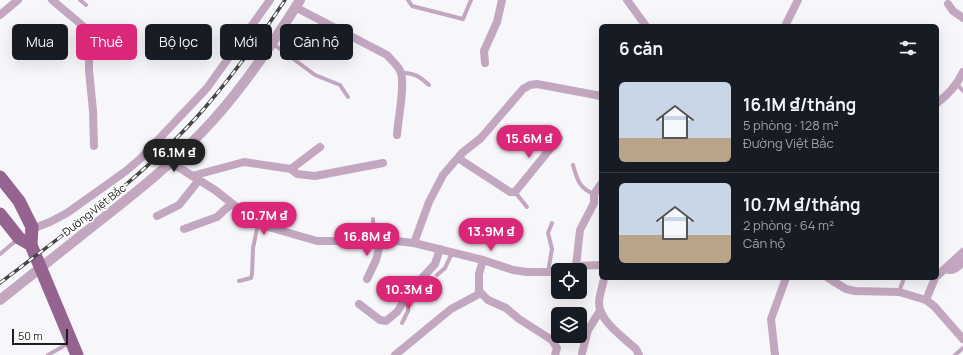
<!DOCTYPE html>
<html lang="vi">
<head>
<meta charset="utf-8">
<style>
	:root { --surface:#171b24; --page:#242831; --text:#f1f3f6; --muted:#9ea1a6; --line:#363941; --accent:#db2777 }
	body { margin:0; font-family:Manrope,sans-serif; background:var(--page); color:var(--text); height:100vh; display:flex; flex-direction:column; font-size:15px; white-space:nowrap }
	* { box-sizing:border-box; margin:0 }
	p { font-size:13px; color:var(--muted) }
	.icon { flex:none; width:22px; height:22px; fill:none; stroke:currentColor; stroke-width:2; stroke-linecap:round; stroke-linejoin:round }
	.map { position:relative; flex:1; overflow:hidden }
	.details { position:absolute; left:599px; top:24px; width:340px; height:256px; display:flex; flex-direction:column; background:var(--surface); border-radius:6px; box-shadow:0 4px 16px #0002 }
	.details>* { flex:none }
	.banner { position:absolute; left:12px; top:24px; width:380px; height:36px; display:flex; gap:8px }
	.tools { position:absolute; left:551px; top:263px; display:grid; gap:8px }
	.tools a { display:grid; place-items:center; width:36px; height:36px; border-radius:6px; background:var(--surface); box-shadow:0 4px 16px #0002; font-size:20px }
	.scale { position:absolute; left:12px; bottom:10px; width:56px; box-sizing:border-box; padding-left:4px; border:2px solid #1c1c1d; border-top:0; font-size:11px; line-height:14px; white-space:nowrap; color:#1c1c1d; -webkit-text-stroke:3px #fff; paint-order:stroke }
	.price { position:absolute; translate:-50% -34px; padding:0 9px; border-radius:14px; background:var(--accent); color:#fff; font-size:13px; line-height:26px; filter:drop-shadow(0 1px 2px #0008) }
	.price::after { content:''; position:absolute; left:50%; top:24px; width:12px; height:9px; margin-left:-6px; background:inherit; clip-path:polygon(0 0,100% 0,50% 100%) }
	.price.current { background:#222; color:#fff }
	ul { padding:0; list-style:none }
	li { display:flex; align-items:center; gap:12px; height:100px; padding:0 20px }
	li+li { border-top:1px solid var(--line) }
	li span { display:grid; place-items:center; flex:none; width:112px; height:80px; border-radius:6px; color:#555 }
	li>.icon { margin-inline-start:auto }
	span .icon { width:48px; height:48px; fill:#fffc; stroke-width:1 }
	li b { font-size:17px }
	h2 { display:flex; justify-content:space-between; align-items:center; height:48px; padding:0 20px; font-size:17px }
	.pill { padding:0 14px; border-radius:6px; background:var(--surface); box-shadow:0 4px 16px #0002; font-size:14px; line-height:36px }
	.pill.current { background:var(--accent); color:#fff }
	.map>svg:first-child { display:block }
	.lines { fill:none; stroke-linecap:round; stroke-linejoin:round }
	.service { stroke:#c3a7c0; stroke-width:4 }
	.minor { stroke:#c3a7c0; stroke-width:8 }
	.tertiary { stroke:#c3a7c0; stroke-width:10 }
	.primary { stroke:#956390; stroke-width:13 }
	.rail-casing { stroke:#454546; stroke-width:3.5 }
	.rail { stroke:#fff; stroke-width:2; stroke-dasharray:6; stroke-linecap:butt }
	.labels { text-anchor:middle; stroke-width:3.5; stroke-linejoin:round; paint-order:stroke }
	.street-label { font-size:11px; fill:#1c1c1d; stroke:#fff }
</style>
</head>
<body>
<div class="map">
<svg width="963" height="355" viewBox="0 0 963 355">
	<rect width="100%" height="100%" fill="#f7f6fa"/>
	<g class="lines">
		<g class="service">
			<path d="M 80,0 L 86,5"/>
			<path d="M 408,0 L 412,6 L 463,19 L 471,0"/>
			<path d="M 272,43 L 315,75 L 340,85 L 348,97"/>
			<path d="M 401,73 C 414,72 420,77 429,85"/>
			<path d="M 957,84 L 963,91"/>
			<path d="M 573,165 C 577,179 579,188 594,194"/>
			<path d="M 515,192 L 527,207"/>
			<path d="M 373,219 L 374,241"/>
			<path d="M 0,254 L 18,239"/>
			<path d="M 548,272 L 552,249 L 548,233 L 552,223"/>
			<path d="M 437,275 L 445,268 L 452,253"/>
			<path d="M 239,281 L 251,278 L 252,274 L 253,248 L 258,224"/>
			<path d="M 899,292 L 904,278"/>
			<path d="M 402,323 L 408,311 L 408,305 L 403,301"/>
			<path d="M 48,355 L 69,343"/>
			<path d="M 955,355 L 963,348"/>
		</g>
		<g class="minor">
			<path d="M 52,0 L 83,26 L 89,41 L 89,70 L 93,111 L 94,146"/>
			<path d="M 627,0 L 646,26"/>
			<path d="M 948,4 L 953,11 L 963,18"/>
			<path d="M 295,7 L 387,55 C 391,60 399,66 401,73 C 405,87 398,119 397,135"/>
			<path d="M 0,15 L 18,0"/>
			<path d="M 785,26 L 798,0"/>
			<path d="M 485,63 L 484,51 L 497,22 L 502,0"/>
			<path d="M 937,103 C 949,94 956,86 963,72"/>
			<path d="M 460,156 L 461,160 L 510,192 L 515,192 L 559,138"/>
			<path d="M 170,162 L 215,190 L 258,224 L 317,241 L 396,241 L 414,243 L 483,260 L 513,270 L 527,272 L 548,272 L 576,266 L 601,265"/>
			<path d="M 291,169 L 297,174 L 315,176 L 383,163"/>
			<path d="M 192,176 L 244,162 L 291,169 L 320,147"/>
			<path d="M 157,216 L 179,205 L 199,180"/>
			<path d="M 184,229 L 217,217 L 231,204"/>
			<path d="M 29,230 L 50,222 L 67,213 L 126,171 L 140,159 L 207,88 L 270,0"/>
			<path d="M 414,243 L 429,202 L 443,175 L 462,153 L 481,138 L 523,89 L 530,85 L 537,84 L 601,96"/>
			<path d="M 576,266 L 580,230 L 594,203 L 594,194 L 601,184"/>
			<path d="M 945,269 C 953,272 957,268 963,262"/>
			<path d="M 937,276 L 963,252"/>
			<path d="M 604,278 C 603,286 599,295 599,303 C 599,321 624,338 636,349 L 639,355"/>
			<path d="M 828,278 L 846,289 L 855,291 L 899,292 L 926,300 L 934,306 L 963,339"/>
			<path d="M 367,279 L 376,260 L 381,241"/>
			<path d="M 480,292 L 488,300 L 506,308 L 519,319 L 552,340 L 557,348 L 555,355"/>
			<path d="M 926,300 L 935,278"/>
			<path d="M 359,304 L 380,320 L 386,321 L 397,312 L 410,291 L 435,264 L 440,249"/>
			<path d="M 582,353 L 588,330 L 600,311"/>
			<path d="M 395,355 L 451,309 L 479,294 L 479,274 L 483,260"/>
			<path d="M 775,355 L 771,319 L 786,278"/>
		</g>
		<path class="tertiary" d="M 0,300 C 28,278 55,256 83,234 C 129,198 176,162 215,118 C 247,82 274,41 300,0"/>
		<g class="primary">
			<path d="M 0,177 L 19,201 L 32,227 L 31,245"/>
			<path d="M 0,214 L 19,238 L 31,245 L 77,355"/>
		</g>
		<defs>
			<path id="rail" d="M 0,283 C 70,229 144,177 203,110 C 233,75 260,38 285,0"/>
		</defs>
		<use href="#rail" class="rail-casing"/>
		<use href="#rail" class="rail"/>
	</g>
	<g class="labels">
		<g class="street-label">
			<text transform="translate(94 210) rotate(-38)" y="4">Đường Việt Bắc</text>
		</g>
	</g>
</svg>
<div class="tools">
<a><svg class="icon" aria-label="locate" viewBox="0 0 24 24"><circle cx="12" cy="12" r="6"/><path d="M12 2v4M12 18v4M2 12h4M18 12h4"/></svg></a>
<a><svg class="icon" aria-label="layers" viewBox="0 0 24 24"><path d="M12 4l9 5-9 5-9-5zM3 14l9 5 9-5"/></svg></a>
</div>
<div class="scale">50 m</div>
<b class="price" style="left:529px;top:159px">15.6M ₫</b>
<b class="price current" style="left:174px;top:173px">16.1M ₫</b>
<b class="price" style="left:264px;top:236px">10.7M ₫</b>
<b class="price" style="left:491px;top:252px">13.9M ₫</b>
<b class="price" style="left:367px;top:257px">16.8M ₫</b>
<b class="price" style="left:409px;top:310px">10.3M ₫</b>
<div class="banner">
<a class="pill">Mua</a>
<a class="pill current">Thuê</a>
<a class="pill">Bộ lọc</a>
<a class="pill">Mới</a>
<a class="pill">Căn hộ</a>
</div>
<section class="details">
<h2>6 căn<svg class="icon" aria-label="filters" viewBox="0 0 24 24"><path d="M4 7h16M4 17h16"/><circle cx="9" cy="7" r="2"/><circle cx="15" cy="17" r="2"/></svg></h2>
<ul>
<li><span style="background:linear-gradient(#c9d6e8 70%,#b9a48a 0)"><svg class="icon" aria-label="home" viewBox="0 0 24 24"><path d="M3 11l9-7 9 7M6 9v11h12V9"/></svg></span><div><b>16.1M ₫/tháng</b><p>5 phòng · 128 m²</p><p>Đường Việt Bắc</p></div></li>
<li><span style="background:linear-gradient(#c9d6e8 65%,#b9a48a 0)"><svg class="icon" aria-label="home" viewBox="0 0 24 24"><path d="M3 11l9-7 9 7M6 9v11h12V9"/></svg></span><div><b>10.7M ₫/tháng</b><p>2 phòng · 64 m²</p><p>Căn hộ</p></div></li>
</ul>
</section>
</div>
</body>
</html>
